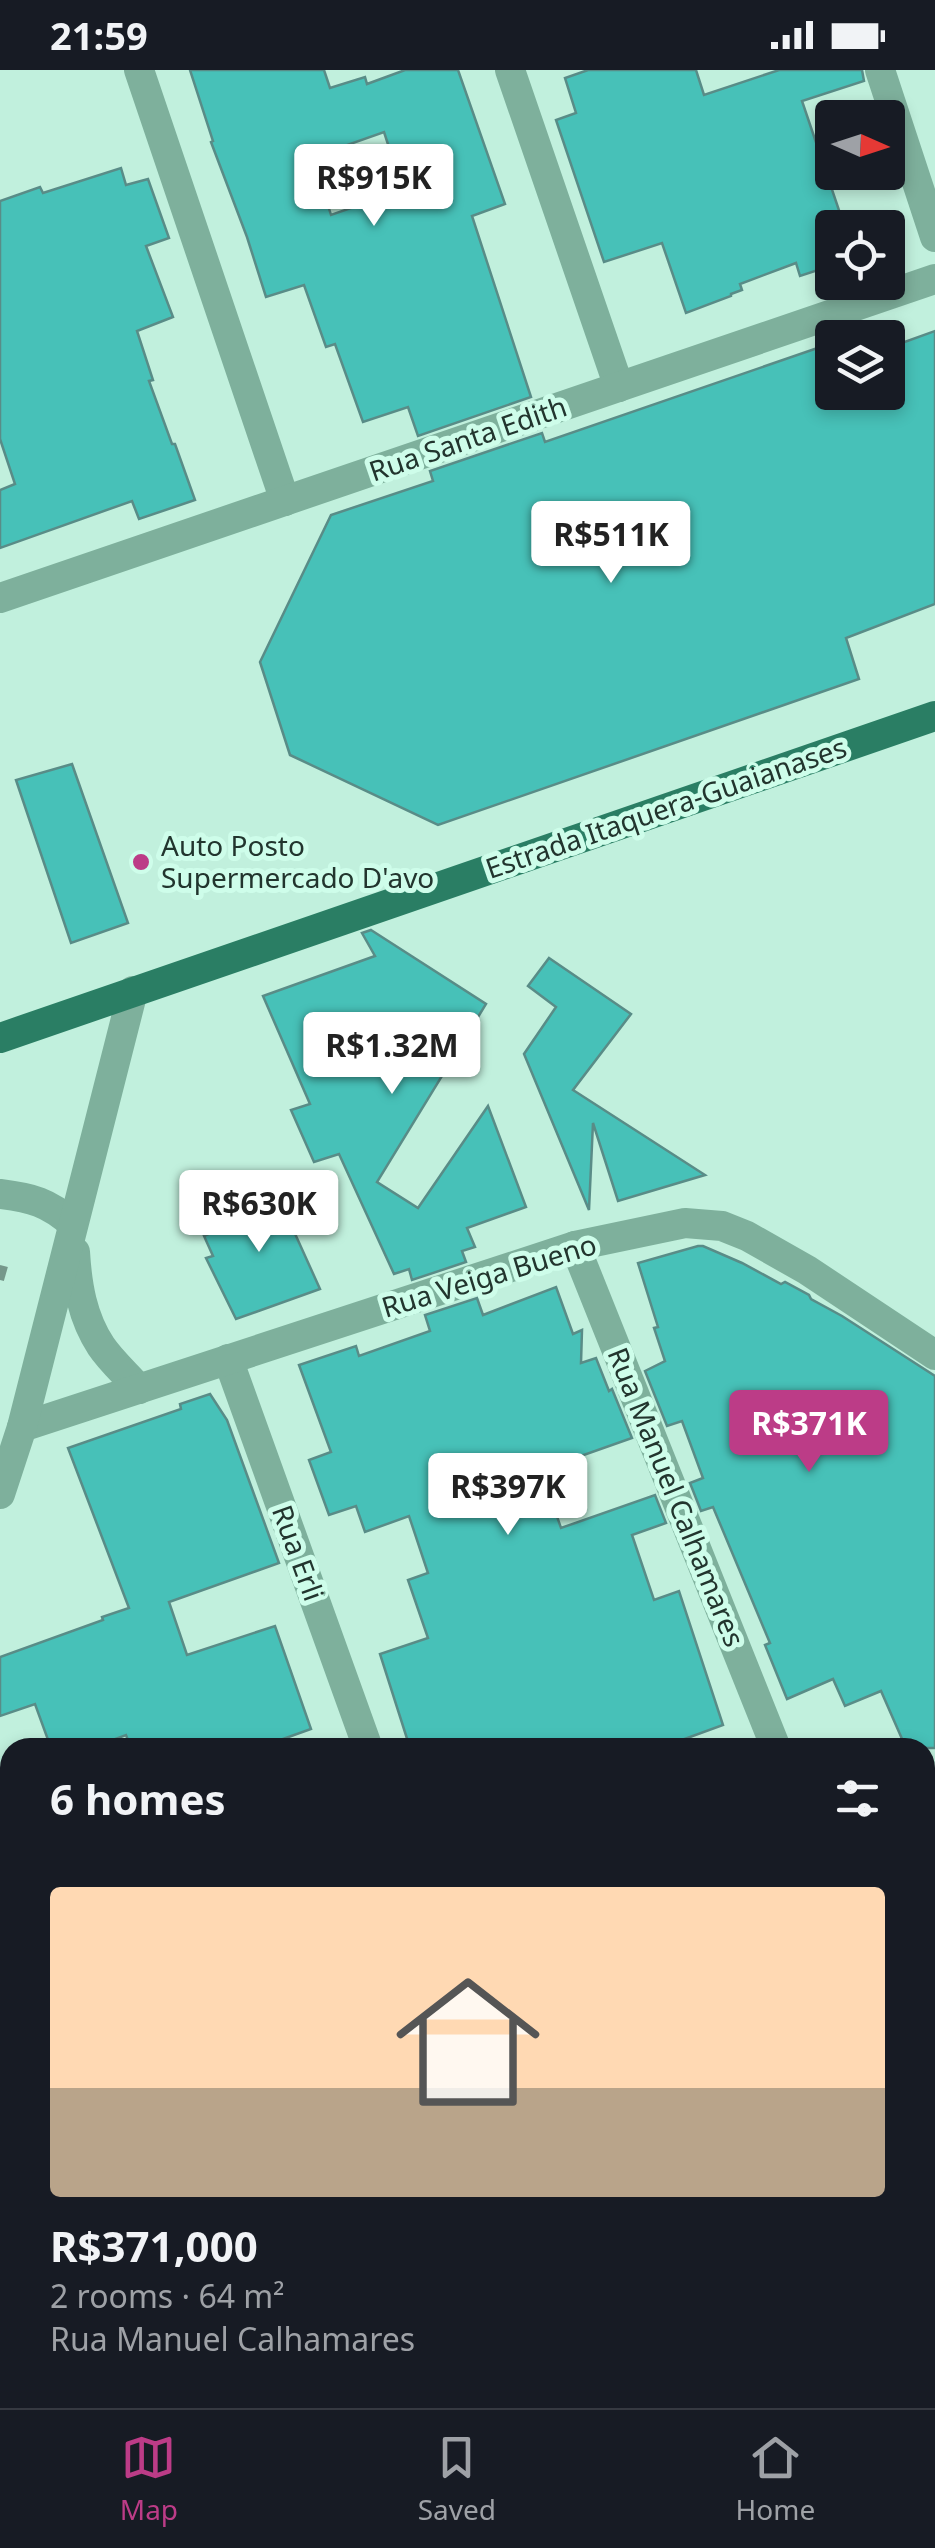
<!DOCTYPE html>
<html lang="en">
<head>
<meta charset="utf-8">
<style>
	:root { --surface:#171b24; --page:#20242c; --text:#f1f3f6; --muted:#9ea1a6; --line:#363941; --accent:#bc3c87 }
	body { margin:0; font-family:"Noto Sans",sans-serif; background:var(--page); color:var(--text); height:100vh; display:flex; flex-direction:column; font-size:38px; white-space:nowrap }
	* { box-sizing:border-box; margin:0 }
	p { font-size:32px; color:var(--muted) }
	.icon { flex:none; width:55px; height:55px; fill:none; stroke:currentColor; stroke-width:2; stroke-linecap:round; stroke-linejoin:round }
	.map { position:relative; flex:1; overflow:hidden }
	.panel { position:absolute; left:0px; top:1668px; width:935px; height:672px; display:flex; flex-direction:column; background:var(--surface); border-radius:30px 30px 0 0; box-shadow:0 5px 15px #0003 }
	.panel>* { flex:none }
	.needle { width:65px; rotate:93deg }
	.fabs { position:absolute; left:815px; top:30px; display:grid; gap:20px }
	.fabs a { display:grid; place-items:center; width:90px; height:90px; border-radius:10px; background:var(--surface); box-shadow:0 5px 15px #0003; font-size:50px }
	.price { position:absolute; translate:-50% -85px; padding:0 22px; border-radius:10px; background:#fff; color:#222; font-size:32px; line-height:65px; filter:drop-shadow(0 2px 5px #0008) }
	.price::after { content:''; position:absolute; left:50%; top:60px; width:30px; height:22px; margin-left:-15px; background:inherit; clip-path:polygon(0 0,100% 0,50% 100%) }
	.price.selected { background:var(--accent); color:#fff }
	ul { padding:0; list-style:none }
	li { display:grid; align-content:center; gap:20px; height:530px; padding:0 50px }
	li span { display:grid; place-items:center; height:310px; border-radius:10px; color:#555 }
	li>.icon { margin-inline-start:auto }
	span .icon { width:180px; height:180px; fill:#fffc; stroke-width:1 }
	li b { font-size:42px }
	h2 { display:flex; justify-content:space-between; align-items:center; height:120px; padding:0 50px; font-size:42px }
	.status { display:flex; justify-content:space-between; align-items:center; height:70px; padding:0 50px; background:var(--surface); direction:ltr }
	.status svg { height:28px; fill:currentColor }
	.tab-bar { display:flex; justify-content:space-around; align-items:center; height:140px; border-top:2px solid var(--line); background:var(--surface); font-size:28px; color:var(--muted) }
	.tab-bar a { display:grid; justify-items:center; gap:5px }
	.tab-bar .selected { color:var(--accent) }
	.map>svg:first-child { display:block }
	.built { fill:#aee5d0 }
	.building { fill:#47c1b8; stroke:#598c87; stroke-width:2.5; fill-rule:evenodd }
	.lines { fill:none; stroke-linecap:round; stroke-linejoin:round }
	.minor { stroke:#7eb09c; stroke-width:30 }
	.major { stroke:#2a7e64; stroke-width:30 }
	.rail { stroke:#76988b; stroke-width:8; stroke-dasharray:18 18; stroke-linecap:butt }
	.poi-dot { fill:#bc3c87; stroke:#cefdea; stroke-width:4 }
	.labels { text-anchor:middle; stroke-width:10; stroke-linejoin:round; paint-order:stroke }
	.street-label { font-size:28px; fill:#22352e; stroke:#cefdea }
	.poi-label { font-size:28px; fill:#22352e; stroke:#cefdea; text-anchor:start }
</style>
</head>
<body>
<div class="status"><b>21:59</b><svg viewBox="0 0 49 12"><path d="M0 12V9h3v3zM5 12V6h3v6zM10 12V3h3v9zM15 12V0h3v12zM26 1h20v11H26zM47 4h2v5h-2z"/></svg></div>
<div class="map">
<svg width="935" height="2338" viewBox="0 0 935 2338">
	<rect width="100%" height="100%" fill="#c1f0dd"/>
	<path class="built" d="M 641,2330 L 836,2330 L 846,2338 L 641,2338 Z"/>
	<g class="building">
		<path d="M 190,0 L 324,0 L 330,18 L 365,7 L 367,14 L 405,0 L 458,0 L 505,134 L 472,146 L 531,327 L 418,366 L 408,337 L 363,352 L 335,274 L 326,277 L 304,215 L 266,227 L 247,167 L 211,72 L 213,71 ZM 384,62 L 403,120 L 331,145 L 313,87 Z"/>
		<path d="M 588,0 L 696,0 L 704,25 L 779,0 L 862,0 L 864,11 L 802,31 L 845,158 L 832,158 L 833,212 L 827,197 L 800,206 L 796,193 L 740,214 L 742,220 L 731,224 L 731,226 L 686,243 L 662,173 L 604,192 L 556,50 L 576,43 L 565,8 Z"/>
		<path d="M 121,98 L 126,115 L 148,109 L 169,168 L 146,176 L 173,247 L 137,261 L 153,310 L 149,311 L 172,374 L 175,374 L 195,430 L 139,449 L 132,431 L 0,478 L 0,420 L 15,414 L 0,369 L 0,131 L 40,117 L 43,123 Z"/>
		<path d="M 935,261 L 935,534 L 846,568 L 859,609 L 438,755 L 290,685 L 260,592 L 331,445 L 433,411 L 430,401 L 542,363 L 545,372 L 832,273 L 832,322 L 888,322 L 888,278 Z"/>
		<path d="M 72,694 L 128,853 L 71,873 L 16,710 Z"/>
		<path d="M 371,860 L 486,934 L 377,1112 L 418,1138 L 488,1036 L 526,1137 L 467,1158 L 475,1177 L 462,1181 L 466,1192 L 412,1210 L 409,1199 L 394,1204 L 339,1084 L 314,1092 L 291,1040 L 310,1034 L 263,926 L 375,886 L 362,863 Z"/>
		<path d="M 549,888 L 631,944 L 573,1020 L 705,1105 L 618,1131 L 593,1053 L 589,1140 L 524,984 L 556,937 L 528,916 Z"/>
		<path d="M 273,1115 L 320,1219 L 236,1249 L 206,1188 L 213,1186 L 204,1166 L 235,1152 L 225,1130 Z"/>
		<path d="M 698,1176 L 703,1176 L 742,1193 L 781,1214 L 785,1212 L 809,1225 L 811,1229 L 842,1246 L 935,1306 L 935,1678 L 906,1678 L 881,1621 L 845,1636 L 833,1609 L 787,1629 L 765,1575 L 770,1573 L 713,1437 L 701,1441 L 690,1413 L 703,1408 L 682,1351 L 667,1356 L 645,1301 L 665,1291 L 654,1258 L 658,1257 L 638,1193 Z"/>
		<path d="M 556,1217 L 573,1264 L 582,1260 L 581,1293 L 596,1288 L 609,1321 L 612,1319 L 632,1368 L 541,1400 L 561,1458 L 655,1425 L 666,1453 L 632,1465 L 654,1530 L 679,1521 L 723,1655 L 660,1678 L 410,1678 L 380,1584 L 428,1568 L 408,1510 L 428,1503 L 409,1446 L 365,1462 L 356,1436 L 329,1445 L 309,1390 L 331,1382 L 299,1295 L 356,1276 L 359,1286 L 430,1261 L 425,1245 L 477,1228 L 483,1245 Z"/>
		<path d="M 210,1324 L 227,1350 L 279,1493 L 169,1532 L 187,1585 L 275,1556 L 311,1659 L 258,1678 L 131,1678 L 126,1665 L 91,1678 L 51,1678 L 35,1634 L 0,1646 L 0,1587 L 103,1550 L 102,1547 L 129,1538 L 68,1378 L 181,1339 L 180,1334 Z"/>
	</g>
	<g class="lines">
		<g class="minor">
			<path d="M 139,0 L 285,431"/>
			<path d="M 510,0 L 619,317"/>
			<path d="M 880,0 L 935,167"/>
			<path d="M 0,528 L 935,209"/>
			<path d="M 0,1124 C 32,1128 48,1132 73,1154"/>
			<path d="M 575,1176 L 776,1678"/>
			<path d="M 75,1182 C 77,1215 82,1247 101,1276 C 111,1291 127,1305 139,1319"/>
			<path d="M 228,1289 L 368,1678"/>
			<path d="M 22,1357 L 575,1176 L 685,1153 L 722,1156 L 747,1166 L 807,1200 L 935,1285"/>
			<path d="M 0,1424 L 22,1357 L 133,921"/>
			<path d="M 0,1738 L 10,1764"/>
			<path d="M 0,2219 L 10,2226"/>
			<path d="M 925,2325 L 935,2331"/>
			<path d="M 159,2330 L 170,2338"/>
			<path d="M 228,2330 L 231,2338"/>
			<path d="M 576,2338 L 587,2330"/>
		</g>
		<g class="major">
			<path d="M 0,968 L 935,646"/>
			<path d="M 925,1959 L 935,1952"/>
			<path d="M 925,2049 L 935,2042"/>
			<path d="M 611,2330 L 614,2338"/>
			<path d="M 376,2338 L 389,2330"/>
			<path d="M 500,2338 L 513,2330"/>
		</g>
		<path class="rail" d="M 0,1210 L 4,1196"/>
	</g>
	<circle class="poi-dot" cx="141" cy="792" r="10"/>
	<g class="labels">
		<g class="street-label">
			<text transform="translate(468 369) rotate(-19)" y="10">Rua Santa Edith</text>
			<text transform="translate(666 738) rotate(-19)" y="10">Estrada Itaquera-Guaianases</text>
			<text transform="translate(489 1206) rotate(-17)" y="10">Rua Veiga Bueno</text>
			<text transform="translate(676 1427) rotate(68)" y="10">Rua Manuel Calhamares</text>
			<text transform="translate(298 1483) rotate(70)" y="10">Rua Erli</text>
		</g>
		<g class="poi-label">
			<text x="161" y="786">Auto Posto<tspan x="161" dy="32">Supermercado D'avo</tspan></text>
		</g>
	</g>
</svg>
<div class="fabs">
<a><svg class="needle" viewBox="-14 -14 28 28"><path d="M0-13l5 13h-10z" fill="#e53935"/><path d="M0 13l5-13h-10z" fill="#9ea1a6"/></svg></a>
<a><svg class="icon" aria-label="locate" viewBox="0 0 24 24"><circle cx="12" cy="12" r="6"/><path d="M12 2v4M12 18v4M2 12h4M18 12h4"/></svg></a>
<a><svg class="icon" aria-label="layers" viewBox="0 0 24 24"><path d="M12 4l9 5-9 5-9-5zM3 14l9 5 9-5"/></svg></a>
</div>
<b class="price" style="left:374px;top:159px">R$915K</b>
<b class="price" style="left:611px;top:516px">R$511K</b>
<b class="price" style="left:392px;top:1027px">R$1.32M</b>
<b class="price" style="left:259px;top:1185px">R$630K</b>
<b class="price selected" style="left:809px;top:1405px">R$371K</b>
<b class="price" style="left:508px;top:1468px">R$397K</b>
<section class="panel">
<h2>6 homes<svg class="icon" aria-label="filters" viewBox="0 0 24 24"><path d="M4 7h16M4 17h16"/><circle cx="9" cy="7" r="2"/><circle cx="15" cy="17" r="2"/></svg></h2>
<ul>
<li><span style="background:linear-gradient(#ffd9b3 65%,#b9a48a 0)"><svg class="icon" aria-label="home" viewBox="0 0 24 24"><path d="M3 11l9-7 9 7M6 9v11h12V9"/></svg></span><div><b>R$371,000</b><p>2 rooms · 64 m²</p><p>Rua Manuel Calhamares</p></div></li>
</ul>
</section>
</div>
<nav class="tab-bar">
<a class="selected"><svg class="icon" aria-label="map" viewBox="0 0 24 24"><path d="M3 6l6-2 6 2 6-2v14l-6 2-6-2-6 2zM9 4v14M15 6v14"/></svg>Map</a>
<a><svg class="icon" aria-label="saved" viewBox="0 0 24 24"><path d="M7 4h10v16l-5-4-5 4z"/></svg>Saved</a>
<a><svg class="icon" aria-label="home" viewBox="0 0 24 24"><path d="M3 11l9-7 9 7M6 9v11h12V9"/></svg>Home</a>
</nav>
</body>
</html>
